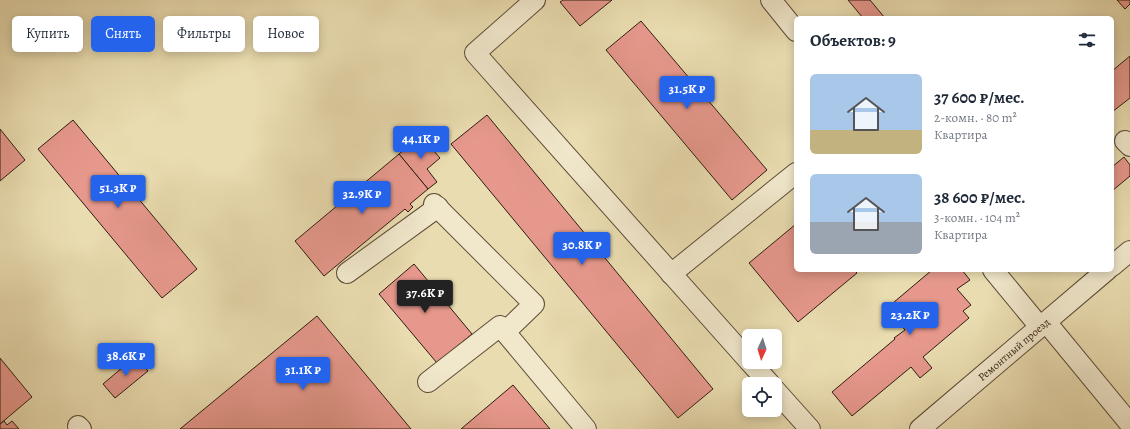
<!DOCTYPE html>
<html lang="ru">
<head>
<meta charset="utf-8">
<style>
	:root { --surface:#fff; --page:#f2f2f3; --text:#1f2937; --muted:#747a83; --accent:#2563eb }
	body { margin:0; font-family:Alegreya,serif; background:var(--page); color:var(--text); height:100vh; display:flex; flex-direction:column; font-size:15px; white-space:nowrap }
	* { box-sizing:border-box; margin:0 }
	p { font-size:13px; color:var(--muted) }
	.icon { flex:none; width:22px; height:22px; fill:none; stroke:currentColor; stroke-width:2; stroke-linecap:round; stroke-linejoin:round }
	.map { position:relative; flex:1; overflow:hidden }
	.sheet { position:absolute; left:794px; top:16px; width:320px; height:256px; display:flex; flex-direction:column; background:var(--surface); border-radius:6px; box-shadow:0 2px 10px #0003 }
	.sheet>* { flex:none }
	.hud { position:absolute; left:12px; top:16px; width:380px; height:36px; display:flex; gap:8px }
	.needle { width:26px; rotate:184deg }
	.controls { position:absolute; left:742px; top:329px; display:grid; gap:8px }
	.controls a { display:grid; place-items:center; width:40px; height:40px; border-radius:6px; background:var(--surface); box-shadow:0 2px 10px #0003; font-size:20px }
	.price { position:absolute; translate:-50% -34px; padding:0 9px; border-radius:4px; background:var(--accent); color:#fff; font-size:13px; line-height:26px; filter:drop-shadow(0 1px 2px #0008) }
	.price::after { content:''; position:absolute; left:50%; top:24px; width:12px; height:9px; margin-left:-6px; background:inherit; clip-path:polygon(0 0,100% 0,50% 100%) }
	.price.current { background:#222; color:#fff }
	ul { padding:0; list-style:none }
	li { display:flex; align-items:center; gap:12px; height:100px; padding:0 16px }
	li span { display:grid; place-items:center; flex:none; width:112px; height:80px; border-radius:6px; color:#555 }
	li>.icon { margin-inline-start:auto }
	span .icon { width:48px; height:48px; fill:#fffc; stroke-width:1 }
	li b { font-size:17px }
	h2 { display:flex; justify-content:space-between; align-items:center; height:48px; padding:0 16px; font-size:17px }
	.pill { padding:0 14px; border-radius:6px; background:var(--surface); box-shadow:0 2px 10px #0003; font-size:14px; line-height:36px }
	.pill.current { background:var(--accent); color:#fff }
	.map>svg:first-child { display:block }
	.building { fill:#e6988c; stroke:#2f1c0f }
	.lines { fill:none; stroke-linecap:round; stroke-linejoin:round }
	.minor-casing { stroke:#5e4c37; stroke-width:22 }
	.minor { stroke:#f1e8cc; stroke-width:20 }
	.labels { text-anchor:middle; stroke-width:4; stroke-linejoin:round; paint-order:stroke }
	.street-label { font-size:11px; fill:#2f1c0f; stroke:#f1e8cc }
</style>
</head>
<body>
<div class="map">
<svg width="1130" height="429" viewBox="0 0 1130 429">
	<rect width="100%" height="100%" fill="#e9dcb0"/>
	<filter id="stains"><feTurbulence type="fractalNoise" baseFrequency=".005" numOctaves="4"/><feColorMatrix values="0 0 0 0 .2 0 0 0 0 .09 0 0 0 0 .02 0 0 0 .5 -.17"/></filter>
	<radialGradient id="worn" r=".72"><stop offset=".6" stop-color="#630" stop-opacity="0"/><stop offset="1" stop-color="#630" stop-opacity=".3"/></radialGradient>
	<g class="building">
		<path d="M 563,0 L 612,0 L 580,26 L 560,2 Z"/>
		<path d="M 848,0 L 870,0 L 885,18 L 863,18 Z"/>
		<path d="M 1117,0 L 1130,0 L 1130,4 L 1125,9 Z"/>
		<path d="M 641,21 L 767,170 L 732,200 L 606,50 Z"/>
		<path d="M 1130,56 L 1130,98 L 1112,112 L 1112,71 Z"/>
		<path d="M 487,115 L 713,389 L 678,418 L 451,144 Z"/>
		<path d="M 73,120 L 197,269 L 162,298 L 38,149 Z"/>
		<path d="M 0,129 L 25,160 L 0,181 Z"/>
		<path d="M 421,136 L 440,158 L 427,169 L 437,182 L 428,189 L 399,154 Z"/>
		<path d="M 399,154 L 428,189 L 410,204 L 413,207 L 408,212 L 405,209 L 324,276 L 295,241 Z"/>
		<path d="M 1124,157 L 1130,165 L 1130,176 L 1112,191 L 1112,167 Z"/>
		<path d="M 796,224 L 796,270 L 854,270 L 857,273 L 798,322 L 749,263 Z"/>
		<path d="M 414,264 L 472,334 L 437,363 L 379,294 Z"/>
		<path d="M 932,270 L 962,270 L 970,280 L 957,289 L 971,305 L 963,311 L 969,318 L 923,357 L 932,368 L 920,378 L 911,367 L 852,416 L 832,392 L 895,339 L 894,338 L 905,330 L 887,308 Z"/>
		<path d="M 317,316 L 411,429 L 180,429 Z"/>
		<path d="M 136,356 L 148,371 L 115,398 L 103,384 Z"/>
		<path d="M 0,358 L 32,397 L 0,424 Z"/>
		<path d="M 513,385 L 550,429 L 461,429 Z"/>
		<path d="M 4,421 L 7,425 L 12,421 L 19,429 L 0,429 L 0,424 Z"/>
	</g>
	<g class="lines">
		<defs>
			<g id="minor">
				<path d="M 535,0 L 475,53 L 749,361"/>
				<path d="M 771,0 L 796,31"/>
				<path d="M 1125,141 L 1130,146"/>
				<path d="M 434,204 L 534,304 L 505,332"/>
				<path d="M 1112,266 L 1130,251"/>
				<path d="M 993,270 L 1040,327"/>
				<path d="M 347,273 L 438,207"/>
				<path d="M 671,274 L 796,173"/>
				<path d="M 1046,322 L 1130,424"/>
				<path d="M 750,362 L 770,384"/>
				<path d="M 428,382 L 500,326 L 586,429"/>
				<path d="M 775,390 L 810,429"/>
				<path d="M 78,426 L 81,429"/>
				<path id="s1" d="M 920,429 L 1107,270"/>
			</g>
		</defs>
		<use href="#minor" class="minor-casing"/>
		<use href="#minor" class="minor"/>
	</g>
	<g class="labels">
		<g class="street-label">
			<text dy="4" stroke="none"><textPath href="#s1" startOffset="123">Ремонтный проезд</textPath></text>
		</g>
	</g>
	<rect width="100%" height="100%" filter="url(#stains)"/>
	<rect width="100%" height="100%" fill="url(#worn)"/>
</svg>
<div class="controls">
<a><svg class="needle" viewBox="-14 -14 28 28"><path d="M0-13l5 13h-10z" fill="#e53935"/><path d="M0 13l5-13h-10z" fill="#747a83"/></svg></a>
<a><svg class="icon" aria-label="locate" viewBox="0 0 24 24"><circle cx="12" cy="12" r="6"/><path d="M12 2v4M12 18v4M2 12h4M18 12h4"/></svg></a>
</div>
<b class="price" style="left:687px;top:110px">31.5K ₽</b>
<b class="price" style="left:421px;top:160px">44.1K ₽</b>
<b class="price" style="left:118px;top:209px">51.3K ₽</b>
<b class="price" style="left:362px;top:215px">32.9K ₽</b>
<b class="price" style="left:582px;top:266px">30.8K ₽</b>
<b class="price current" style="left:425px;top:314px">37.6K ₽</b>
<b class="price" style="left:910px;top:336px">23.2K ₽</b>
<b class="price" style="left:126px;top:377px">38.6K ₽</b>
<b class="price" style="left:303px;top:391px">31.1K ₽</b>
<div class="hud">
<a class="pill">Купить</a>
<a class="pill current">Снять</a>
<a class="pill">Фильтры</a>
<a class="pill">Новое</a>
</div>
<section class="sheet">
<h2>Объектов: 9<svg class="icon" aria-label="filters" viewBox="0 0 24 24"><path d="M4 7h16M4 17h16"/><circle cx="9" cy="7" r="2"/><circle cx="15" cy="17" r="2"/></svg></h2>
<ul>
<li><span style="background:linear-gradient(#a9c7e8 70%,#c2b280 0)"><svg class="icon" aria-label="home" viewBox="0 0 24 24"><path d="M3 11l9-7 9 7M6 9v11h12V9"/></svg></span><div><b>37 600 ₽/мес.</b><p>2-комн. · 80 m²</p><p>Квартира</p></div></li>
<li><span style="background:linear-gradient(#a9c7e8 60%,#9aa5b1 0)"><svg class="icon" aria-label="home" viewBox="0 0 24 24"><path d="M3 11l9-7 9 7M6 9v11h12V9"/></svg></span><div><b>38 600 ₽/мес.</b><p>3-комн. · 104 m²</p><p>Квартира</p></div></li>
</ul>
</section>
</div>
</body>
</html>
